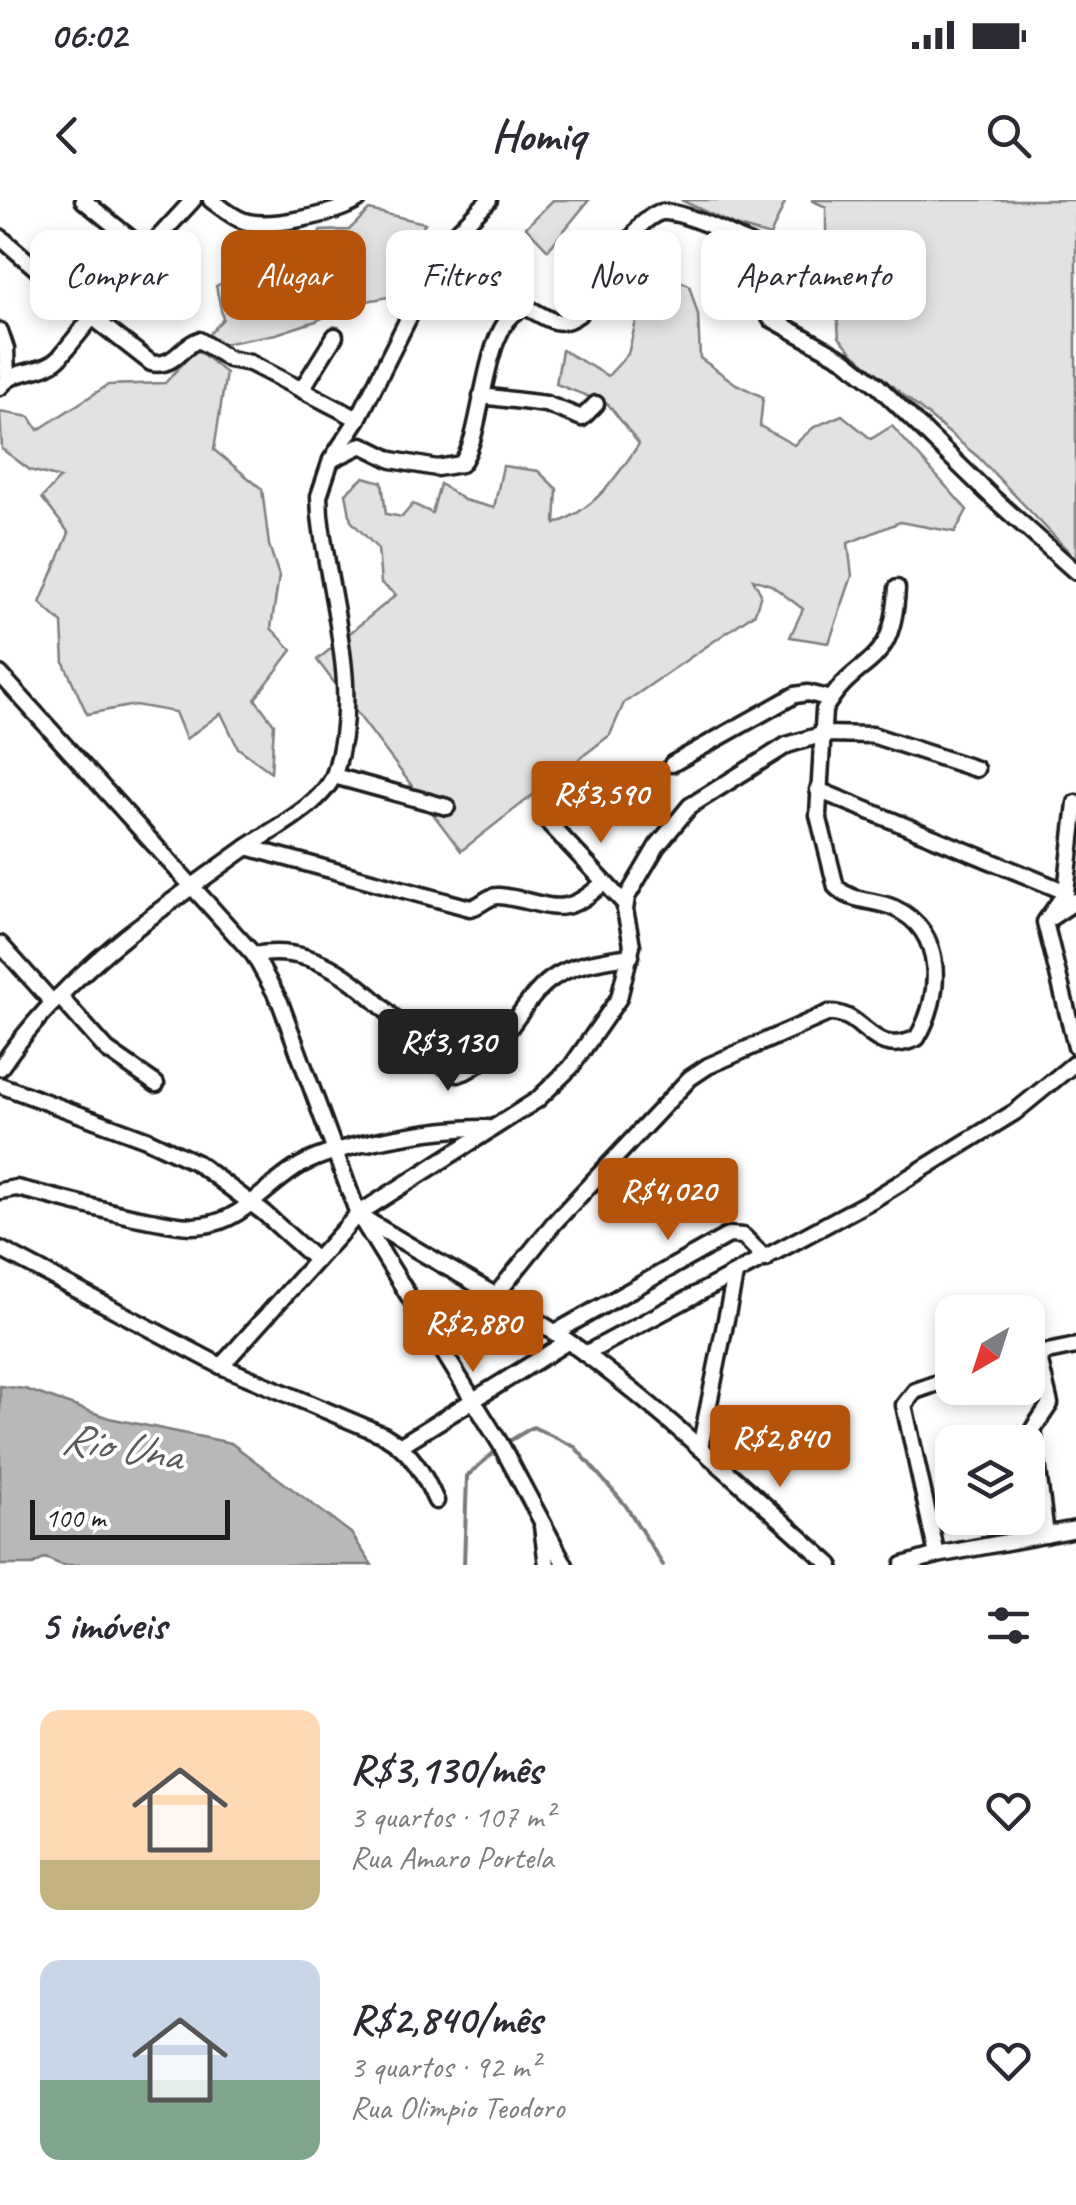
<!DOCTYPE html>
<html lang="pt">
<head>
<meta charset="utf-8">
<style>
	:root { --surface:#fff; --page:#f2f2f3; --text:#2b2b33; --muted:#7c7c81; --accent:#b45309 }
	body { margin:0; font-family:Caveat,sans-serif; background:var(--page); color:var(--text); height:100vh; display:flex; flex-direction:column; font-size:38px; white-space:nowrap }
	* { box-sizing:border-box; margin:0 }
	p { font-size:32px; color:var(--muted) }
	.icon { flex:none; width:55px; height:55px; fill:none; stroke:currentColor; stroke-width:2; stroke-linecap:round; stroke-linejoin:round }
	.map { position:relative; height:1365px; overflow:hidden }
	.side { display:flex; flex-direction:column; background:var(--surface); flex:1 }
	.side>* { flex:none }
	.guide { position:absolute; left:30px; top:30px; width:1018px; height:90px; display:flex; gap:20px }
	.needle { width:65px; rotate:219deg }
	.buttons { position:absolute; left:935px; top:1095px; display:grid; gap:20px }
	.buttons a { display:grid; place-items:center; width:110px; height:110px; border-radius:20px; background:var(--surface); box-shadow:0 5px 15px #0003; font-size:50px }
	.scale { position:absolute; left:30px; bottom:25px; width:200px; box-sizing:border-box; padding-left:10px; border:5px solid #1c1c1c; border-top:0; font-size:28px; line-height:35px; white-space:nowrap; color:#1c1c1c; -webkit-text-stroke:8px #fff; paint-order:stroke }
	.price { position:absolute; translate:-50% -85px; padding:0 22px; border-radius:10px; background:var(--accent); color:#fff; font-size:32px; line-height:65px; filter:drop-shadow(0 2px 5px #0008) }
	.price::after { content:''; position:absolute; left:50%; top:60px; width:30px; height:22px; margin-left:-15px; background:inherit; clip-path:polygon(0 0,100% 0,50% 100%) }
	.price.on { background:#222; color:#fff }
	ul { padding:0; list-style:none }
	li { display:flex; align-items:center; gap:30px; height:250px; padding:0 40px }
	li span { display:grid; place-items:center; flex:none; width:280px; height:200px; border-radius:20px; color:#555 }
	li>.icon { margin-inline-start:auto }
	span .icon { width:120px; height:120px; fill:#fffc; stroke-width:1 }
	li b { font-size:42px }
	h2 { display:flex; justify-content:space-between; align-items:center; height:120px; padding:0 40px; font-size:42px }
	.chip { padding:0 35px; border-radius:20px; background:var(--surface); box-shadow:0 5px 15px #0003; font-size:35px; line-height:90px }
	.chip.on { background:var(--accent); color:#fff }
	.status { display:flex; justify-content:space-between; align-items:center; height:70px; padding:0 50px; background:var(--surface); direction:ltr }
	.status svg { height:28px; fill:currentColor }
	header { display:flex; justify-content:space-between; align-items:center; height:130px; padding:0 40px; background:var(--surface); font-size:45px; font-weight:700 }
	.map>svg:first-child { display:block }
	.green { fill:#e2e2e2; stroke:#7f7f7f; stroke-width:2.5 }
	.water { fill:#b8b8b8; stroke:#7a7a7a; stroke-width:2.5 }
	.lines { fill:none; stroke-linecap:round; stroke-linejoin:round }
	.stream { stroke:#7a7a7a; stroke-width:4 }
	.minor-casing { stroke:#1c1c1c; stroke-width:21 }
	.minor { stroke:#fff; stroke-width:14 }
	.labels { text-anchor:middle; stroke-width:8; stroke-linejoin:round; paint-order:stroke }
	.water-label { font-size:45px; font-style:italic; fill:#5a5a5a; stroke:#fff }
</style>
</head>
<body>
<div class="status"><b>06:02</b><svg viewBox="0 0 49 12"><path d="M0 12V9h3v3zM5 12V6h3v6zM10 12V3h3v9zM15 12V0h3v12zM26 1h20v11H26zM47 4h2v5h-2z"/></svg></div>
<header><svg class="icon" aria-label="back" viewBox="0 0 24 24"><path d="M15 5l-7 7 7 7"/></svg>Homiq<svg class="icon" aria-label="search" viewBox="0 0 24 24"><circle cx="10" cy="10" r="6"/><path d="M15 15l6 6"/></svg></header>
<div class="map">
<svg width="1076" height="1365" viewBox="0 0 1076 1365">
	<rect width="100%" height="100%" fill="#fff"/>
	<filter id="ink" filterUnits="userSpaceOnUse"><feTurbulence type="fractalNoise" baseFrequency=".01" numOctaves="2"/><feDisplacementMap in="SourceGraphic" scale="20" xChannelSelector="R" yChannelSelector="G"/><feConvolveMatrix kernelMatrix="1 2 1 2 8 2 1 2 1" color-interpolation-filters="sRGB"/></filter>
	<g filter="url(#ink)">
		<g class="green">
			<path d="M 553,0 L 589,0 L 548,50 L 526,27 Z"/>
			<path d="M 681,0 L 786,0 L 770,36 L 735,26 Z"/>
			<path d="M 811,0 L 1076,0 L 1076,359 L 978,257 L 855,155 L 839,137 L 836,99 L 869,60 L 854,45 L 826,32 L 826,7 Z"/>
			<path d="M 369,10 L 425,23 L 399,66 L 399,95 L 351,104 L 316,121 L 276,134 L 196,149 L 226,173 L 214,250 L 262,289 L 269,345 L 279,376 L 271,428 L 292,450 L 255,499 L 274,524 L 271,572 L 238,548 L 221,513 L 186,539 L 175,512 L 135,505 L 87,514 L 64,463 L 62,423 L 40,403 L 69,333 L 42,298 L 60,278 L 30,270 L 2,249 L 0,212 L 30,217 L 38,230 L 108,185 L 165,183 L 223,119 L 216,86 L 284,53 L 315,55 L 320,31 L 349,30 Z"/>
			<path d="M 649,68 L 689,85 L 698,115 L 700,158 L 736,184 L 763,197 L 760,226 L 794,245 L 814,227 L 842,215 L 871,239 L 892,226 L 967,310 L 955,332 L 900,322 L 848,343 L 852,376 L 829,443 L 790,437 L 803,409 L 771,385 L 753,379 L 761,394 L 755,413 L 624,503 L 610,535 L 461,651 L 317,460 L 396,395 L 381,383 L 378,349 L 351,321 L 346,293 L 364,277 L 382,282 L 386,314 L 402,317 L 413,304 L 432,313 L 440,284 L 464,300 L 494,308 L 503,266 L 538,271 L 557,289 L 555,324 C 595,309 616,278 639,244 L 608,204 L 556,184 L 562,150 L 608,176 L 628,154 Z"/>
		</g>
		<path class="water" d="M 0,1186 L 25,1189 L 109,1218 L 231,1243 L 351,1333 L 372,1365 L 62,1365 L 45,1358 L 33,1365 L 0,1365 Z"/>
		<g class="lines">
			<g class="stream">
				<path d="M 506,1243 L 533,1227 L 575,1247 L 626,1306 L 663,1365"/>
				<path d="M 464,1365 L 467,1276 L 498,1249"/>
			</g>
			<defs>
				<g id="minor">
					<path d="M 83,0 L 146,51"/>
					<path d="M 211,0 C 221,7 232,17 244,21 C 269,29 336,14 358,0"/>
					<path d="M 0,37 L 91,116 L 151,163 C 175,168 180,146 199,140 L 229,159 L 250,163 L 358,219"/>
					<path d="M 0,131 L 6,149 L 7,179"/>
					<path d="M 0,187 C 17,166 40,176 59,158 L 146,51 L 193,0"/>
					<path d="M 302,189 L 335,136"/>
					<path d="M 481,196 L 546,204 L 582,218 L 596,204"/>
					<path d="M 331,260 L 362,245 L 392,260 L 437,268 L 461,264 C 486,233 480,122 525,107 C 547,116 556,131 579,114 L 642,24 C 648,19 654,13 662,12 C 686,10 750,45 775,56 L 779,65 L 765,104 L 770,118 L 845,160 L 877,185 L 993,298 L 1076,372"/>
					<path d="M 0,474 L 254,755 L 280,802 L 358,1014 L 501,1245 L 565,1365"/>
					<path d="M 672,564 L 795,495 L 808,493 L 831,499"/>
					<path d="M 334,576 L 447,607"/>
					<path d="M 818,590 L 1066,692"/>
					<path d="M 1076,603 L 1066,692 L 1045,722 L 1076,847"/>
					<path d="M 544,618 L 625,704"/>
					<path d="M 247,647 L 470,708 C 482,706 488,695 499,696 C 548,701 560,724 604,682"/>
					<path d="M 1052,717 L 1076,701"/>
					<path d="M 0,744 L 53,803"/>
					<path d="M 254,755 C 324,742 369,794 415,839 C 428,852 441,866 458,874 C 496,864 519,803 550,780 C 572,763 604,760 631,756"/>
					<path d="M 59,796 L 107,850 L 156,884"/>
					<path d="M 0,868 C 34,817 79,774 126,736 C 164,706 204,678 243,650 C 269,631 325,604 335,572 C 362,487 329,399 320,315 L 319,296 L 331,260 L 358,219 L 438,59 L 454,35 L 489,0"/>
					<path d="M 0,885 L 146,939 L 197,963 L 264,1013 L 316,1060"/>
					<path d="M 0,991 L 16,988 C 61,998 105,1012 150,1020 C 168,1023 186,1028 204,1025 C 244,1020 267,984 301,965 C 341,943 442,927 488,928"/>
					<path d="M 362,1017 C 435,1063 513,1101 583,1152 C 670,1217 750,1293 831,1365"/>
					<path d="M 0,1049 L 221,1166 L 384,1235 C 411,1250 424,1274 436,1301"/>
					<path d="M 496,1095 L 554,1023 L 690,878 L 708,866 L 829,813 C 865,811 870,860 917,838 C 942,797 946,731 894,708 C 874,699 853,703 836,687 L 818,615 L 824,510 C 857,452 893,474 897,388"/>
					<path d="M 554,1133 L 729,1035 L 743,1036 L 766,1059"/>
					<path d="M 585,1154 L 874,999 L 1015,912 L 1076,862"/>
					<path d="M 1038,1154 L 1050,1204 L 1033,1229 L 1046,1335"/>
					<path d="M 1028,1156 L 1076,1146"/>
					<path d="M 221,1166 L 358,1014 L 537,900 L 571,867 L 619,798 L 632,745 L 625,710 L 627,697 L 657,646 L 690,606 L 787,545 L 824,534 L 872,535 L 976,569"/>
					<path d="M 401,1245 L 567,1142"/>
					<path d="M 700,1248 L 735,1075"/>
					<path d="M 542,1326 L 547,1365"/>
					<path d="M 937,1355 L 904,1205 L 915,1191 L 952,1178"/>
					<path d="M 903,1365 L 937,1355 L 1076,1329"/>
				</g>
			</defs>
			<use href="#minor" class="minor-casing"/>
			<use href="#minor" class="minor"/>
		</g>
	</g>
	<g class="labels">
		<g class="water-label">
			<text transform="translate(122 1245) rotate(9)" y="16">Rio Una</text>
		</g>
	</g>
</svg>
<div class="buttons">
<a><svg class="needle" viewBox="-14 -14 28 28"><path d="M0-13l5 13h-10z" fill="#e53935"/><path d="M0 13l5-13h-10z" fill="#7c7c81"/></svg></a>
<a><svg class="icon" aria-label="layers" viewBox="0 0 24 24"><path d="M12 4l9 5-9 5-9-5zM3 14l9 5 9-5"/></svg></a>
</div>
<div class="scale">100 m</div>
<b class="price" style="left:601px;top:646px">R$3,590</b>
<b class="price on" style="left:448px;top:894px">R$3,130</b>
<b class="price" style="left:668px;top:1043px">R$4,020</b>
<b class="price" style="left:473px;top:1175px">R$2,880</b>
<b class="price" style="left:780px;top:1290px">R$2,840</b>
<div class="guide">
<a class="chip">Comprar</a>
<a class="chip on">Alugar</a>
<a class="chip">Filtros</a>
<a class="chip">Novo</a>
<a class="chip">Apartamento</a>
</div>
</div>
<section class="side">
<h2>5 imóveis<svg class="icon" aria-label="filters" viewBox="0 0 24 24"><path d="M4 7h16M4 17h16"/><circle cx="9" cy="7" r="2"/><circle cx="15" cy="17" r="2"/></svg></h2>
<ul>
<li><span style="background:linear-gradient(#ffd9b3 75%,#c2b280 0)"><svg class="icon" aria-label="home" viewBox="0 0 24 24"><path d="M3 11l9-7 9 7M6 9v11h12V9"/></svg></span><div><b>R$3,130/mês</b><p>3 quartos · 107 m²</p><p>Rua Amaro Portela</p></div><svg class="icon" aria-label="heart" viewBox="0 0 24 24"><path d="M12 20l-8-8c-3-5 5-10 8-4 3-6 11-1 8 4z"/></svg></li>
<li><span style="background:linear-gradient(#c9d6e8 60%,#7fa58c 0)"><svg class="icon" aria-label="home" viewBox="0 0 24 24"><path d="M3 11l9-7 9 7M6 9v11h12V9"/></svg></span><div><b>R$2,840/mês</b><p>3 quartos · 92 m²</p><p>Rua Olimpio Teodoro</p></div><svg class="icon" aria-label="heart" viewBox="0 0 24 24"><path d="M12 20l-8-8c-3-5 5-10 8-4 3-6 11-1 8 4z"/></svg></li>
</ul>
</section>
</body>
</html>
